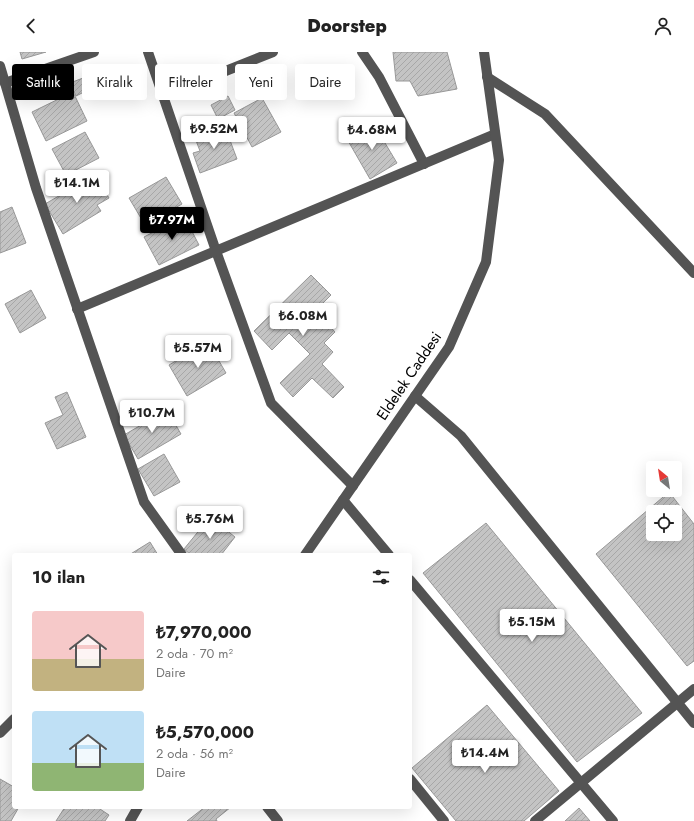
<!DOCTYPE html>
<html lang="tr">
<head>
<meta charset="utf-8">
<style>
	:root { --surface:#fff; --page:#f6f6f6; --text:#222; --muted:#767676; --accent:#000 }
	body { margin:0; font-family:Jost,sans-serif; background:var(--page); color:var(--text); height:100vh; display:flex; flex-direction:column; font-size:15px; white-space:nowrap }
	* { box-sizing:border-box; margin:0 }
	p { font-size:13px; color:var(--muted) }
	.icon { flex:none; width:22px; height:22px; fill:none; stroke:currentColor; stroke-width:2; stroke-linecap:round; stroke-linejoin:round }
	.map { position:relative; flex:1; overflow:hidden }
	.drawer { position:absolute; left:12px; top:501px; width:400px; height:256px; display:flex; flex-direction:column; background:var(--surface); border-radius:4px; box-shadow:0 4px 16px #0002 }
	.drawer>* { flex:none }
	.guide { position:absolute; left:12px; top:12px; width:400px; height:36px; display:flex; gap:8px }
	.needle { width:26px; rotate:330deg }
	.fabs { position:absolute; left:646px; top:409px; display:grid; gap:8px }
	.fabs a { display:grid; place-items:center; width:36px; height:36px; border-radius:4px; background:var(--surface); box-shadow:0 4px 16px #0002; font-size:20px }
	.price { position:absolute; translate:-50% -34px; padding:0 9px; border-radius:4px; background:#fff; color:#222; font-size:13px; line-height:26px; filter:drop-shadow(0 1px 2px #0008) }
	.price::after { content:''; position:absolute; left:50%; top:24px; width:12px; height:9px; margin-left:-6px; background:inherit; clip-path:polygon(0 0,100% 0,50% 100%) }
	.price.active { background:var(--accent); color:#fff }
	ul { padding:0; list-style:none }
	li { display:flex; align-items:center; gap:12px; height:100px; padding:0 20px }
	li span { display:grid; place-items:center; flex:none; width:112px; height:80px; border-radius:4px; color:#555 }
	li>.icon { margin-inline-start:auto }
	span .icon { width:48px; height:48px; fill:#fffc; stroke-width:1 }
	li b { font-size:17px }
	h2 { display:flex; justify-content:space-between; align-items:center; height:48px; padding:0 20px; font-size:17px }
	.chip { padding:0 14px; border-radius:4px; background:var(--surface); box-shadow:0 4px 16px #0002; font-size:14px; line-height:36px }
	.chip.active { background:var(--accent); color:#fff }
	header { display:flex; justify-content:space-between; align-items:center; height:52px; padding:0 20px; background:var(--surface); font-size:18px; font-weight:800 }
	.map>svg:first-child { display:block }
	.building { fill:url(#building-hatch); stroke:#989898; fill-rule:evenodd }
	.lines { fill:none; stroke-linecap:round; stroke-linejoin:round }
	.minor { stroke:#545454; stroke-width:10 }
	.labels { text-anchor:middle; stroke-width:3; stroke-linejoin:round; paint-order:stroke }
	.street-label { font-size:15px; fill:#000; stroke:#fff }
</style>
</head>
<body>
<header><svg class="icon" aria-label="back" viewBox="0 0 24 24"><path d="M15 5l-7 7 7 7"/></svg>Doorstep<svg class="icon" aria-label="person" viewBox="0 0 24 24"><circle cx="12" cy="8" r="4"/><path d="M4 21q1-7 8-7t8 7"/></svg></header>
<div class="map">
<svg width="694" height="769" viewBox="0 0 694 769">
	<defs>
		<pattern id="building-hatch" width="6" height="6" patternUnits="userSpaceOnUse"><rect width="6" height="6" fill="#c4c4c4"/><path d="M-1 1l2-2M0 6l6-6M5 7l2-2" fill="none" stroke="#a7a7a7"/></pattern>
	</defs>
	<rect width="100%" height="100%" fill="#fff"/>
	<g class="building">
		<path d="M 20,0 L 46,0 L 22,7 Z"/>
		<path d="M 393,0 L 447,0 L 457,37 L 418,44 L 410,29 L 396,29 Z"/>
		<path d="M 83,26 L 88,38 L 76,44 L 70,31 Z"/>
		<path d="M 73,40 L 87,69 L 46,89 L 32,60 Z"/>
		<path d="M 228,44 L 235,58 L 218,67 L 211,53 Z"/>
		<path d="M 262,46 L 281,80 L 252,95 L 234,61 Z"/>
		<path d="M 373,71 L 397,111 L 370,127 L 347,87 Z"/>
		<path d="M 225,75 L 237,107 L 200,121 L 193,101 L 200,99 L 195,86 Z"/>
		<path d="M 85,80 L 99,106 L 66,123 L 52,97 Z"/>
		<path d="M 95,123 L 109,146 L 97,153 L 101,159 L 63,182 L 45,152 Z"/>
		<path d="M 166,125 L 182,152 L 145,173 L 129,146 Z"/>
		<path d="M 12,155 L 26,191 L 0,201 L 0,160 Z"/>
		<path d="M 184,164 L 199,193 L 159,213 L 144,185 Z"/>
		<path d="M 311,223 L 331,243 L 312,262 L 318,269 L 322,266 L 335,280 L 324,291 L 333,300 L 322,312 L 344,335 L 333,346 L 312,326 L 293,345 L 280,331 L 310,302 L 289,281 L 272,298 L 254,279 Z"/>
		<path d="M 31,238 L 46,266 L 20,281 L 5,252 Z"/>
		<path d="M 208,290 L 226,321 L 187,344 L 169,313 Z"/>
		<path d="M 67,340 L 86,385 L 57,397 L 45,371 L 63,363 L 55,345 Z"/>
		<path d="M 167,358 L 181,382 L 138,407 L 124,383 Z"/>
		<path d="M 164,402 L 180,430 L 154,444 L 138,417 Z"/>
		<path d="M 669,440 L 694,472 L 694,609 L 687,614 L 596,502 ZM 653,460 L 675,460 L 675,482 L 653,482 Z"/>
		<path d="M 210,465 L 235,485 L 221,503 L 191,503 L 184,497 Z"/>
		<path d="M 486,471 L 642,661 L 577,710 L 423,521 Z"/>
		<path d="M 150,490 L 158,503 L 129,503 Z"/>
		<path d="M 487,653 L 559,739 L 524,769 L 456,769 L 412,716 Z"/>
		<path d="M 0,727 L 14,735 L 14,755 L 19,755 L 11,769 L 0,769 Z"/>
		<path d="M 65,755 L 97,755 L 109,763 L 105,769 L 56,769 Z"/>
		<path d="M 205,755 L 231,755 L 216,767 L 217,769 L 187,769 Z"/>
		<path d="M 579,756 L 590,769 L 565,769 Z"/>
	</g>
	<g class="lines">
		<g class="minor">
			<path d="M 148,0 L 216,199 L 271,351 L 353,434"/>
			<path d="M 362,0 L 379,25 L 424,112"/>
			<path d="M 0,14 L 36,136 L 144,450 L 182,503"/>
			<path d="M 487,25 L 545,62 L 694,221"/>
			<path d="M 5,31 L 94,0"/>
			<path d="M 163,44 L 273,0"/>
			<path d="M 77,257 L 495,82"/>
			<path d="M 415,344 L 461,384 L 694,671"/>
			<path d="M 343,448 L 389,503"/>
			<path d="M 305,503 L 449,295 L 486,210 L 499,108 L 484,0"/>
			<path d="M 410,528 L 613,769"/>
			<path d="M 0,681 L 14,667"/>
			<path d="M 410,727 L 444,769"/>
			<path d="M 267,755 L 278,769"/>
			<path d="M 130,769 L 138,755"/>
			<path d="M 535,769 L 694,637"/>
		</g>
	</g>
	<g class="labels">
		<g class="street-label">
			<text transform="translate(409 324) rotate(-56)" y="5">Eldelek Caddesi</text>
		</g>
	</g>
</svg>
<div class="fabs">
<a><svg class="needle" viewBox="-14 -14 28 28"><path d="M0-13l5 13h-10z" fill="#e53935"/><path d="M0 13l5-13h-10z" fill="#767676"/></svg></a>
<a><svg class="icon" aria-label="locate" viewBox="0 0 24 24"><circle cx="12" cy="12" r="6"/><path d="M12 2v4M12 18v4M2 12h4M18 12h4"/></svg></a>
</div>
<b class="price" style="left:214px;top:98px">₺9.52M</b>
<b class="price" style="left:372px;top:99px">₺4.68M</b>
<b class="price" style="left:77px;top:152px">₺14.1M</b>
<b class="price active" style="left:172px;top:189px">₺7.97M</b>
<b class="price" style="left:303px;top:285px">₺6.08M</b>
<b class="price" style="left:198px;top:317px">₺5.57M</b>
<b class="price" style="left:152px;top:382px">₺10.7M</b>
<b class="price" style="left:210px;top:488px">₺5.76M</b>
<b class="price" style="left:532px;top:591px">₺5.15M</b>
<b class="price" style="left:485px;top:722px">₺14.4M</b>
<div class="guide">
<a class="chip active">Satılık</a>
<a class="chip">Kiralık</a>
<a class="chip">Filtreler</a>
<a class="chip">Yeni</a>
<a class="chip">Daire</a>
</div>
<section class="drawer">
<h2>10 ilan<svg class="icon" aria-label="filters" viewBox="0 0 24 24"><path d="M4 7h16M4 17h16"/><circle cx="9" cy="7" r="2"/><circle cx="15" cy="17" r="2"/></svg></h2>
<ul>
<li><span style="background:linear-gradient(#f6c9c9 60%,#c2b280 0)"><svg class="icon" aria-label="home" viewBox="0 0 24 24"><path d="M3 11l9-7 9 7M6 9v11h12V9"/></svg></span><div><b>₺7,970,000</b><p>2 oda · 70 m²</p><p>Daire</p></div></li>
<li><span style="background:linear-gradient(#bfe0f5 65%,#8fb573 0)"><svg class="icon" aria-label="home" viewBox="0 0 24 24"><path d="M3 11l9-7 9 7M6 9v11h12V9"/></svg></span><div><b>₺5,570,000</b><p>2 oda · 56 m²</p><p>Daire</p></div></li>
</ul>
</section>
</div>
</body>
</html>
